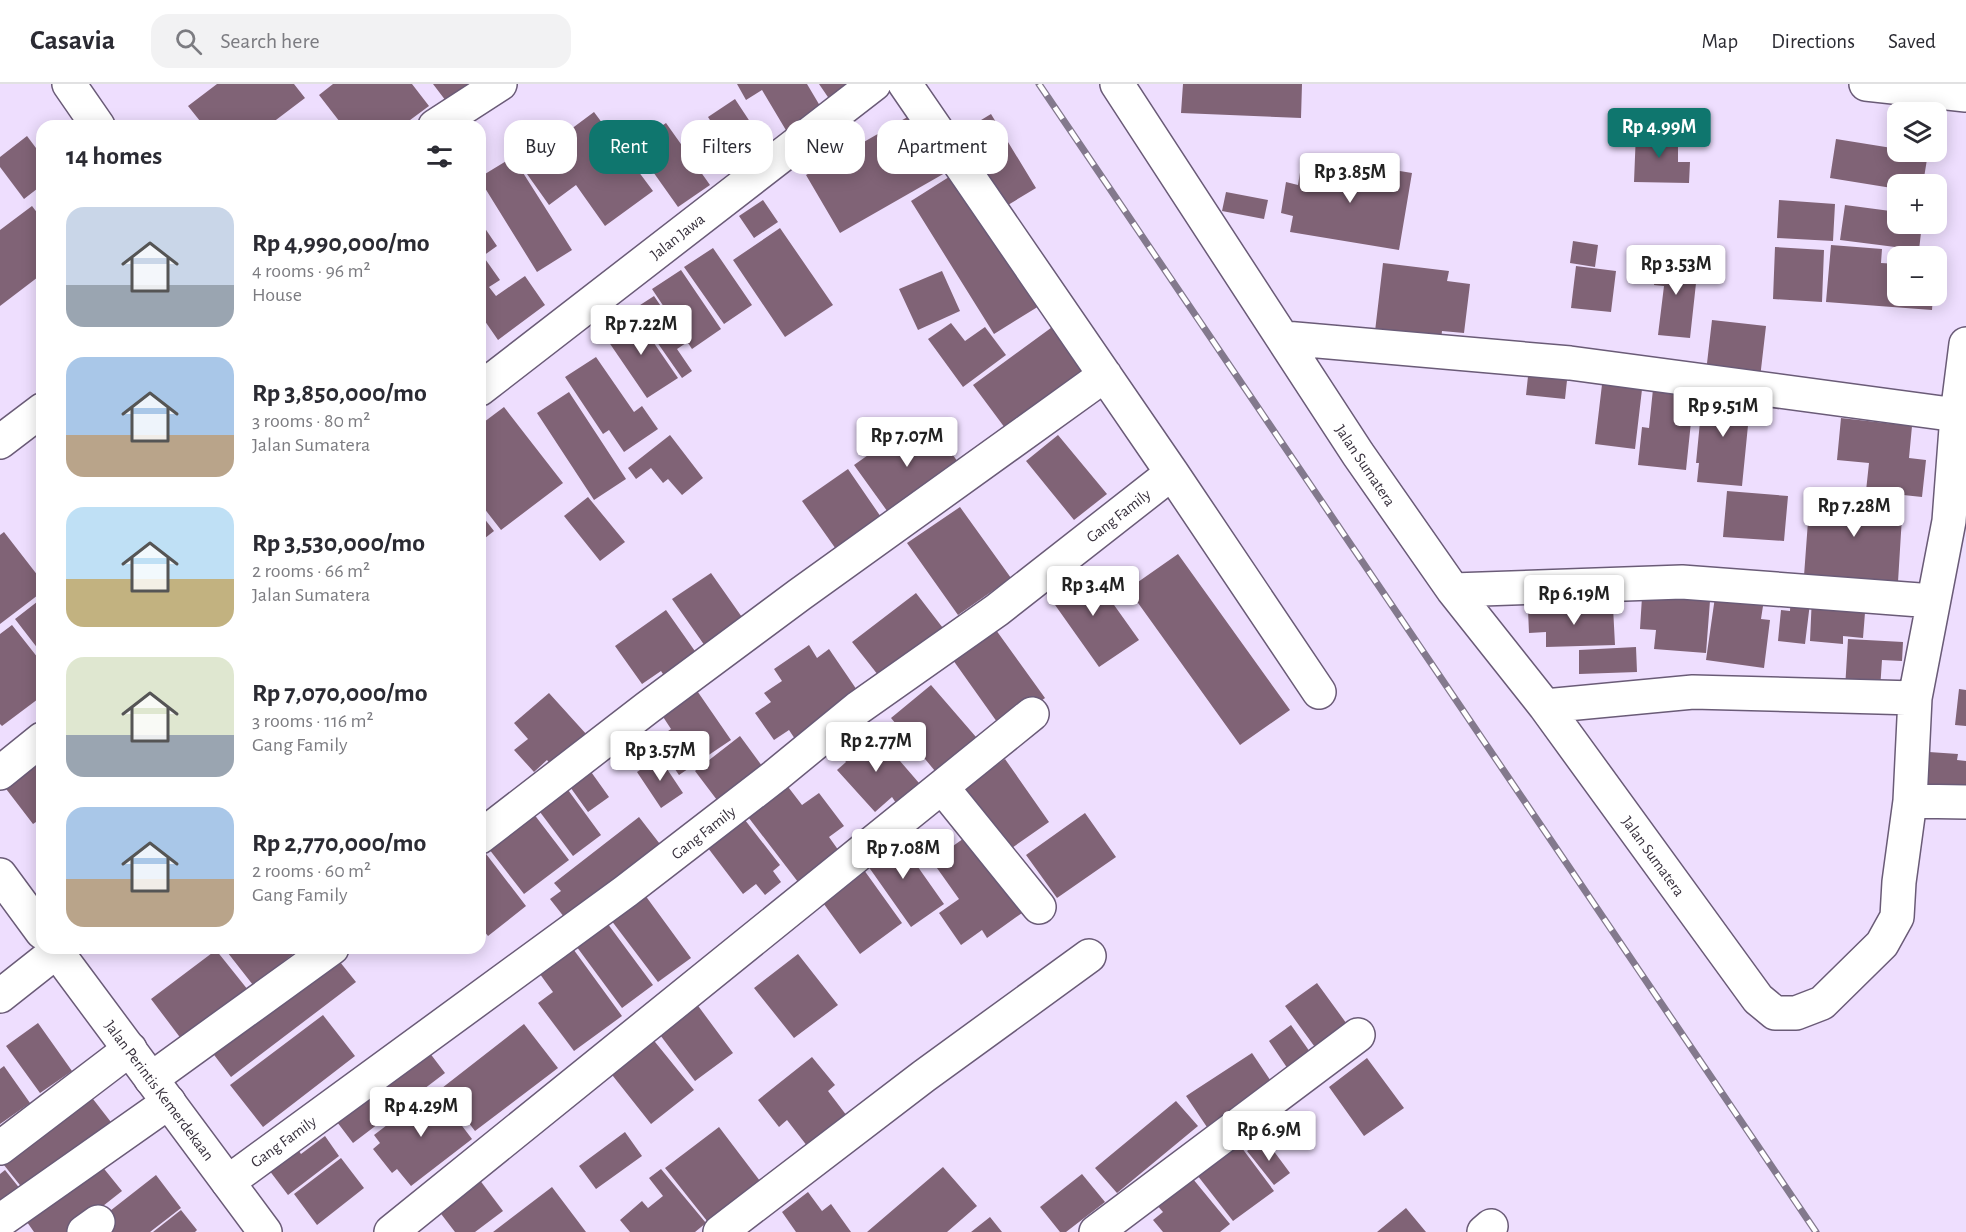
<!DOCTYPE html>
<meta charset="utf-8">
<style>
:root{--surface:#fff;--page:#f2f2f3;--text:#2b2b33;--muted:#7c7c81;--line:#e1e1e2;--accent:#0f766e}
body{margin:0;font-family:"Alegreya Sans",sans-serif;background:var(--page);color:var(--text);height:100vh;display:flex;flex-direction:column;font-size:22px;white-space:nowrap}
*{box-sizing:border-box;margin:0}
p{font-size:20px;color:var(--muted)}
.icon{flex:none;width:33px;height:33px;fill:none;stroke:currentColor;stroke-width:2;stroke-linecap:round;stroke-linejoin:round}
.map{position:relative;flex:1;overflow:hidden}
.sheet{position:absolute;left:36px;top:36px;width:450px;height:834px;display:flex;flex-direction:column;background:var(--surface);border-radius:18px;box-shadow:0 3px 15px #0003}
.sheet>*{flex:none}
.banner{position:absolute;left:504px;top:36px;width:570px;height:54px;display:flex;gap:12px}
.controls{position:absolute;left:1887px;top:18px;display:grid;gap:12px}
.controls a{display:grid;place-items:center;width:60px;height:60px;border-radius:12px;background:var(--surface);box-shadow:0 3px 15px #0003;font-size:30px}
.price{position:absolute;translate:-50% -51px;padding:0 14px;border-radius:6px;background:#fff;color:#222;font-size:20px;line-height:39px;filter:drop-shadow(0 2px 3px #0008)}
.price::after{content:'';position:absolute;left:50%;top:36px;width:18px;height:14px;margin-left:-9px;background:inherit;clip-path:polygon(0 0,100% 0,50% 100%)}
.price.active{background:var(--accent);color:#fff}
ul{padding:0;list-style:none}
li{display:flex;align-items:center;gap:18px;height:150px;padding:0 30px}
li span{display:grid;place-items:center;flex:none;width:168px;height:120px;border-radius:18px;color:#555}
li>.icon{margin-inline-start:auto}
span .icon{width:72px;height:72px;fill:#fffc;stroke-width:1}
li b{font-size:26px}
h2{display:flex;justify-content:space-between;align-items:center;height:72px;padding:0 30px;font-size:26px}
.chip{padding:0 21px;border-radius:18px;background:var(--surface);box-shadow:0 3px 15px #0003;font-size:21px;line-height:54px}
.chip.active{background:var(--accent);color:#fff}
header{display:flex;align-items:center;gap:36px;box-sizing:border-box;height:84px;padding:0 30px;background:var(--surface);border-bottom:2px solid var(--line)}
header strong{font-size:28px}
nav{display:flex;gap:33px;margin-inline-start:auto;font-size:21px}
.search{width:420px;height:54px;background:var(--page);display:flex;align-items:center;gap:15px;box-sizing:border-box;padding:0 21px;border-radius:18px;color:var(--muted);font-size:22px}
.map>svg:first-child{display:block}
</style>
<header>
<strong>Casavia</strong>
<div class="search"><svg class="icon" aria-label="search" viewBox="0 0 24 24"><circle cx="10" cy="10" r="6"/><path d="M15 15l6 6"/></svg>Search here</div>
<nav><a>Map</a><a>Directions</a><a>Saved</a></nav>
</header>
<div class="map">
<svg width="1966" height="1148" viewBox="0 0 1966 1148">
<rect width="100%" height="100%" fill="#eedefe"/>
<path fill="#806376" d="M217 0H294L305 14 268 42H204L188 22Z
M333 0H412L429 22 402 42H343L319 11Z
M433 0H477L449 21Z
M737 0H807L826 32 790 53 762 6 746 16Z
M819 0H860L832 19Z
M1183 0H1302L1301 34 1181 29Z
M735 15 762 56 734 74 708 33Z
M918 27 952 85 840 149 806 91Z
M594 28 653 107 605 142 576 101 549 121 527 90 553 71 547 63Z
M991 30 1036 104 998 127 953 53Z
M666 39 710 101 678 123 634 61Z
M1636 48 1678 49V78H1690L1689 99 1634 98Z
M27 52 42 72V101L24 115 0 83V73Z
M1836 55 1898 65V68L1928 69 1923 100H1898V105L1830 94Z
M513 73 572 166 537 188 480 96V93Z
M1327 75 1412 89 1399 166 1290 148 1293 132 1281 129 1286 98 1298 101 1301 82 1326 87Z
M960 86 1044 219 994 250 911 117Z
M1226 108 1268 116 1264 135 1222 127Z
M763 116 778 138 754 154 739 132Z
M1779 116 1835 120 1833 157 1777 154Z
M1845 121 1898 128V140H1922L1919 166 1840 156Z
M32 122 42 135V190L0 222V146Z
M480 137 497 162 483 172 500 196 489 203 496 212 525 192 545 221 498 256 480 230Z
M780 144 833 221 785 253 733 176Z
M1573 157 1598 161 1595 183 1570 179Z
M1831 161 1882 165 1881 179 1898 180V212H1933L1932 226 1826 218Z
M1775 163 1824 166 1822 218 1773 215Z
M713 164 752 221 724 240 684 183Z
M1658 172 1680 175 1679 179 1698 181 1690 254 1658 251 1664 202 1654 201Z
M1383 179 1449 187 1447 197 1470 200 1464 249 1442 247 1440 263 1374 256Z
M1576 182 1616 187 1611 228 1571 224Z
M681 186 721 245 692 265 652 205Z
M942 187 960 227 918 246 899 205Z
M654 212 686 259 677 265 692 287 682 294 634 225Z
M634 230 678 294 647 314 604 251Z
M1712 236 1766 242 1760 294 1706 288Z
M951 239 965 257 985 243 1006 271 963 303 928 255Z
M1055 241 1092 291 1005 344 973 301Z
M596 273 634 328 642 322 658 345 624 368 609 346 603 350 565 293Z
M1529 283 1568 287 1565 315 1526 311Z
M1603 292 1643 297 1635 365 1595 360Z
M1653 305 1694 309 1686 386 1638 381 1642 343 1649 344Z
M1703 307 1751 311 1742 402 1697 398 1699 379H1696Z
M569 308 626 395 594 416 537 329Z
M504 323 563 399 501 446 480 419V341Z
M1841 334 1912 342 1909 374 1926 376 1922 413 1866 407 1869 379 1837 376Z
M931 340 960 381 890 431 854 381 888 357 894 365Z
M670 351 703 394 682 411 668 395 663 399 651 384 636 395 628 384Z
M1058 351 1107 410 1074 436 1026 377Z
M848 385 883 436 838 468 802 417Z
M1727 407 1788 412 1784 457 1723 453Z
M1810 410 1903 416 1898 498 1804 492Z
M588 413 625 458 600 477 564 432Z
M960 423 1011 494 958 531 907 459Z
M480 429 494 447 480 458Z
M4 448 42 497V508L0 540V451Z
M1178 470 1290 626 1240 661 1128 505Z
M1087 483 1139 556 1099 583 1048 511Z
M711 489 744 536 705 562 672 515Z
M916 509 946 548 882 596 852 558Z
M1765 509 1761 535 1770 536 1764 584 1706 576 1715 513Z
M1791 509 1811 511 1805 560 1778 557 1781 526 1790 527Z
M1812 512 1866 516 1863 554 1843 552V560L1810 557Z
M1642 513 1710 517 1706 569 1654 565 1656 546 1640 545Z
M42 514V570L15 535Z
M1613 523 1615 561 1546 563V548L1529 549 1528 526Z
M666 526 697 570 665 593 661 587 642 600 615 562Z
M12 541 42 579V612L2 642 0 640V550Z
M996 546 1045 614 1002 645 953 576Z
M1848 555 1903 558 1902 577 1882 576 1880 606 1845 605Z
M809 561 817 574 829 565 861 612 795 655 789 646 774 656 755 629 771 618 764 609 782 597 774 585Z
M1636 563 1637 588 1579 590V566Z
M691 598 731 656 679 691 655 656 671 645 656 622Z
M931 601 976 653 935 687 891 634Z
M1959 605 1966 606V642L1955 641Z
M549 609 587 651 551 681 547 676 534 688 514 666 528 655 514 639Z
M740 652 765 686 720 720 695 687Z
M859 653 869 665 881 655 919 699 896 719 892 713 875 728 837 686 846 678 840 670Z
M42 664V734L33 740 0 697Z
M1929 668 1958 670 1957 676 1966 677V709L1926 705Z
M659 673 683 709 661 724 637 688Z
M1005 675 1049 738 1006 768 961 706Z
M584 678 609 713 588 728 563 693Z
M560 695 601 751 573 772 531 716Z
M782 695 802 721 819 709 844 742 829 753 839 767 798 798 742 725Z
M527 721 569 776 524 810 482 756Z
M1085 729 1116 773 1057 814 1026 771Z
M639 733 663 764 568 838 550 815 561 807 554 799Z
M745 736 780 781 773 787 781 798 765 811 756 800 743 810 708 764Z
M894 749 944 820 911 843 861 772Z
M967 752 1022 829 987 854 982 846 961 861 939 829 959 815 932 777Z
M480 762 526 822 488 852 480 842Z
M864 786 902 839 860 870 821 816Z
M642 807 691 874 658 898 608 832Z
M599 828 653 901 622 924 568 851Z
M571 862 622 932 574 967 538 919 553 908 537 886Z
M224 864H301L253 901Z
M216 866 248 906 182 956 151 915Z
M332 868 356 898 231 993 208 963Z
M798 870 838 921 794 954 754 904Z
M1317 899 1352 947 1320 970 1285 922Z
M693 915 733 969 695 997 654 943Z
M323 931 355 972 263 1043 230 1001Z
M38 939 72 987 40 1009 6 962Z
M524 940 558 984 475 1047 442 1004Z
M1291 941 1317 978 1294 994 1269 957Z
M651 953 694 1006 651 1040 609 987Z
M426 964 445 989 353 1059 334 1034Z
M1252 969 1279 1009 1213 1052 1186 1012Z
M812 973 835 1001 828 1007 850 1036 811 1067 787 1036 779 1043 758 1016Z
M1367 974 1404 1024 1364 1052 1329 1003Z
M4 982 30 1019 0 1040V985Z
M434 1005 472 1055 411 1102 397 1085 392 1089 373 1065 380 1059 374 1051Z
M86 1006 114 1042 27 1110 0 1076Z
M1176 1017 1198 1042 1117 1109 1095 1084Z
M719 1043 763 1101 711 1142 665 1084Z
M625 1048 642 1072 596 1105 579 1082Z
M325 1052 339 1072 288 1111 266 1082 294 1060 301 1070Z
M1233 1052 1274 1107 1233 1137 1194 1087Z
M1264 1054 1290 1089 1274 1101 1247 1067Z
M341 1074 364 1104 317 1141 294 1110Z
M101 1081 122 1107 70 1148H34L27 1138Z
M943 1083 977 1122 947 1148H867Z
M1184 1084 1230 1140 1220 1148H1163L1153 1136 1163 1128 1149 1112Z
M661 1085 706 1139 695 1148H630L620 1136 642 1117 648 1124 663 1112 649 1094Z
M5 1086 25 1111 0 1127V1090Z
M1082 1090 1105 1118 1066 1148H1060L1040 1123Z
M156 1091 181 1124 150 1148H112L101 1134Z
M476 1091 503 1127 475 1148H455L435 1122Z
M552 1103 586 1148H493Z
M808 1108 822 1127 831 1120 851 1148H796L782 1128Z
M1406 1124 1426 1148H1377Z
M181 1126 197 1146 195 1148H153Z
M990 1133 1002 1148H971Z"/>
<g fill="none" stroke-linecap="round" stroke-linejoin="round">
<defs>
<path id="minor" d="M69 0 98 42
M905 0 1172 389 1319 608
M1117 0 1358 370 1453 506 1545 622 1758 915 1775 929H1796L1822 919 1882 860 1897 833 1899 798 1910 717 1915 614 1949 437 1957 331 1966 260
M1866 0 1966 11
M435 42 500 0
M1284 254 1570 279 1957 331
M480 305 874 0
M0 358 42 326
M1453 506 1682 498 1933 517
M1545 622 1693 608 1915 614
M0 689 42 655
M942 703 1039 823
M1910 717 1966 718
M480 753 647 624 799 511 1105 291
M0 912 57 867
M151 995 332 864
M0 1064 130 965
M228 1098 626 807 775 692 858 624 997 526 1172 389
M0 1137 169 1018
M84 1148 98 1138
M391 1148 1032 630
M720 1148 924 992 1089 872
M1096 1148 1358 951
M1484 1148 1491 1142"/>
<path id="tertiary" d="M0 791 42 848
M54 864 265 1148"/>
</defs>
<use href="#minor" stroke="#6a5b77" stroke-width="36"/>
<use href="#tertiary" stroke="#6a5b77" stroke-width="36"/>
<use href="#minor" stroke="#fff" stroke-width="33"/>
<use href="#tertiary" stroke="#fff" stroke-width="33"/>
<defs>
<path id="rail" d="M1039 0 1816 1148"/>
</defs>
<use href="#rail" stroke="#83798d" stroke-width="7"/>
<use href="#rail" stroke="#fff" stroke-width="4.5" stroke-dasharray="14" stroke-linecap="butt"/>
</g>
<g text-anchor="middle" stroke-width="6" stroke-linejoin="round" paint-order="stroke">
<g font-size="16" fill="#38313d" stroke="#fff">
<text transform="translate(677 152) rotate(-38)" y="6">Jalan Jawa</text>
<text transform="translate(1366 381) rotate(56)" y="6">Jalan Sumatera</text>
<text transform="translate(1118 431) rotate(-38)" y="6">Gang Family</text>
<text transform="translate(703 748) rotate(-38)" y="6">Gang Family</text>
<text transform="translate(1654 772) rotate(54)" y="6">Jalan Sumatera</text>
<text transform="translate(160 1006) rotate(53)" y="6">Jalan Perintis Kemerdekaan</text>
<text transform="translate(283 1057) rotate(-36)" y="6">Gang Family</text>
</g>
</g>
</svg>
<div class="controls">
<a><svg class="icon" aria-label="layers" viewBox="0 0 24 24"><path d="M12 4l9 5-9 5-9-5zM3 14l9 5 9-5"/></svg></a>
<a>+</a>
<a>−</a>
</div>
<b class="price active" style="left:1659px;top:75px">Rp 4.99M</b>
<b class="price" style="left:1350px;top:120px">Rp 3.85M</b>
<b class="price" style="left:1676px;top:212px">Rp 3.53M</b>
<b class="price" style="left:641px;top:272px">Rp 7.22M</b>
<b class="price" style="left:1723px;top:354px">Rp 9.51M</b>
<b class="price" style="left:907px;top:384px">Rp 7.07M</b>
<b class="price" style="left:1854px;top:454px">Rp 7.28M</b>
<b class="price" style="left:1093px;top:533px">Rp 3.4M</b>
<b class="price" style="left:1574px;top:542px">Rp 6.19M</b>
<b class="price" style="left:876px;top:689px">Rp 2.77M</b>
<b class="price" style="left:660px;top:698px">Rp 3.57M</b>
<b class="price" style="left:903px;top:796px">Rp 7.08M</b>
<b class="price" style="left:421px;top:1054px">Rp 4.29M</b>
<b class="price" style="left:1269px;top:1078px">Rp 6.9M</b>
<div class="banner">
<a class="chip">Buy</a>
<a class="chip active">Rent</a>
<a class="chip">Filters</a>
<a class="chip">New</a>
<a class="chip">Apartment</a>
</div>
<section class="sheet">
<h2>14 homes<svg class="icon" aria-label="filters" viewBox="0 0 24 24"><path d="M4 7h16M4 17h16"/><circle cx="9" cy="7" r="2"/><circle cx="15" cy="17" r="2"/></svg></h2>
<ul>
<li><span style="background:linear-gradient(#c9d6e8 65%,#9aa5b1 0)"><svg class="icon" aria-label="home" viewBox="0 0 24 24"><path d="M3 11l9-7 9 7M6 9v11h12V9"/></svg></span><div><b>Rp 4,990,000/mo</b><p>4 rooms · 96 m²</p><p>House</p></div></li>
<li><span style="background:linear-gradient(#a9c7e8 65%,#b9a48a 0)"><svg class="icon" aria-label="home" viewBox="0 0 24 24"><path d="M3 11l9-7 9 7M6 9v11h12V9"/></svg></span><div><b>Rp 3,850,000/mo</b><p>3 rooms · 80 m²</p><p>Jalan Sumatera</p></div></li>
<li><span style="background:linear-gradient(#bfe0f5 60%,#c2b280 0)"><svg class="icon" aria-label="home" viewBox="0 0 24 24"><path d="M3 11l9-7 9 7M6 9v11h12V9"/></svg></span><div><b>Rp 3,530,000/mo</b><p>2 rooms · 66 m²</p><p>Jalan Sumatera</p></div></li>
<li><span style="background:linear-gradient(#dfe7d0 65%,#9aa5b1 0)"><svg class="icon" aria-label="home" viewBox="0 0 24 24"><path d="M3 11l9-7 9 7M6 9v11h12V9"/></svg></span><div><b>Rp 7,070,000/mo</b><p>3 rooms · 116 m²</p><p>Gang Family</p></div></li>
<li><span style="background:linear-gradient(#a9c7e8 60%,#b9a48a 0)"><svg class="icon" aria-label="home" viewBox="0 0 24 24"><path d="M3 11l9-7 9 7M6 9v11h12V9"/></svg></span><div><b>Rp 2,770,000/mo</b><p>2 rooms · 60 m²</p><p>Gang Family</p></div></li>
</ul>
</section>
</div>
